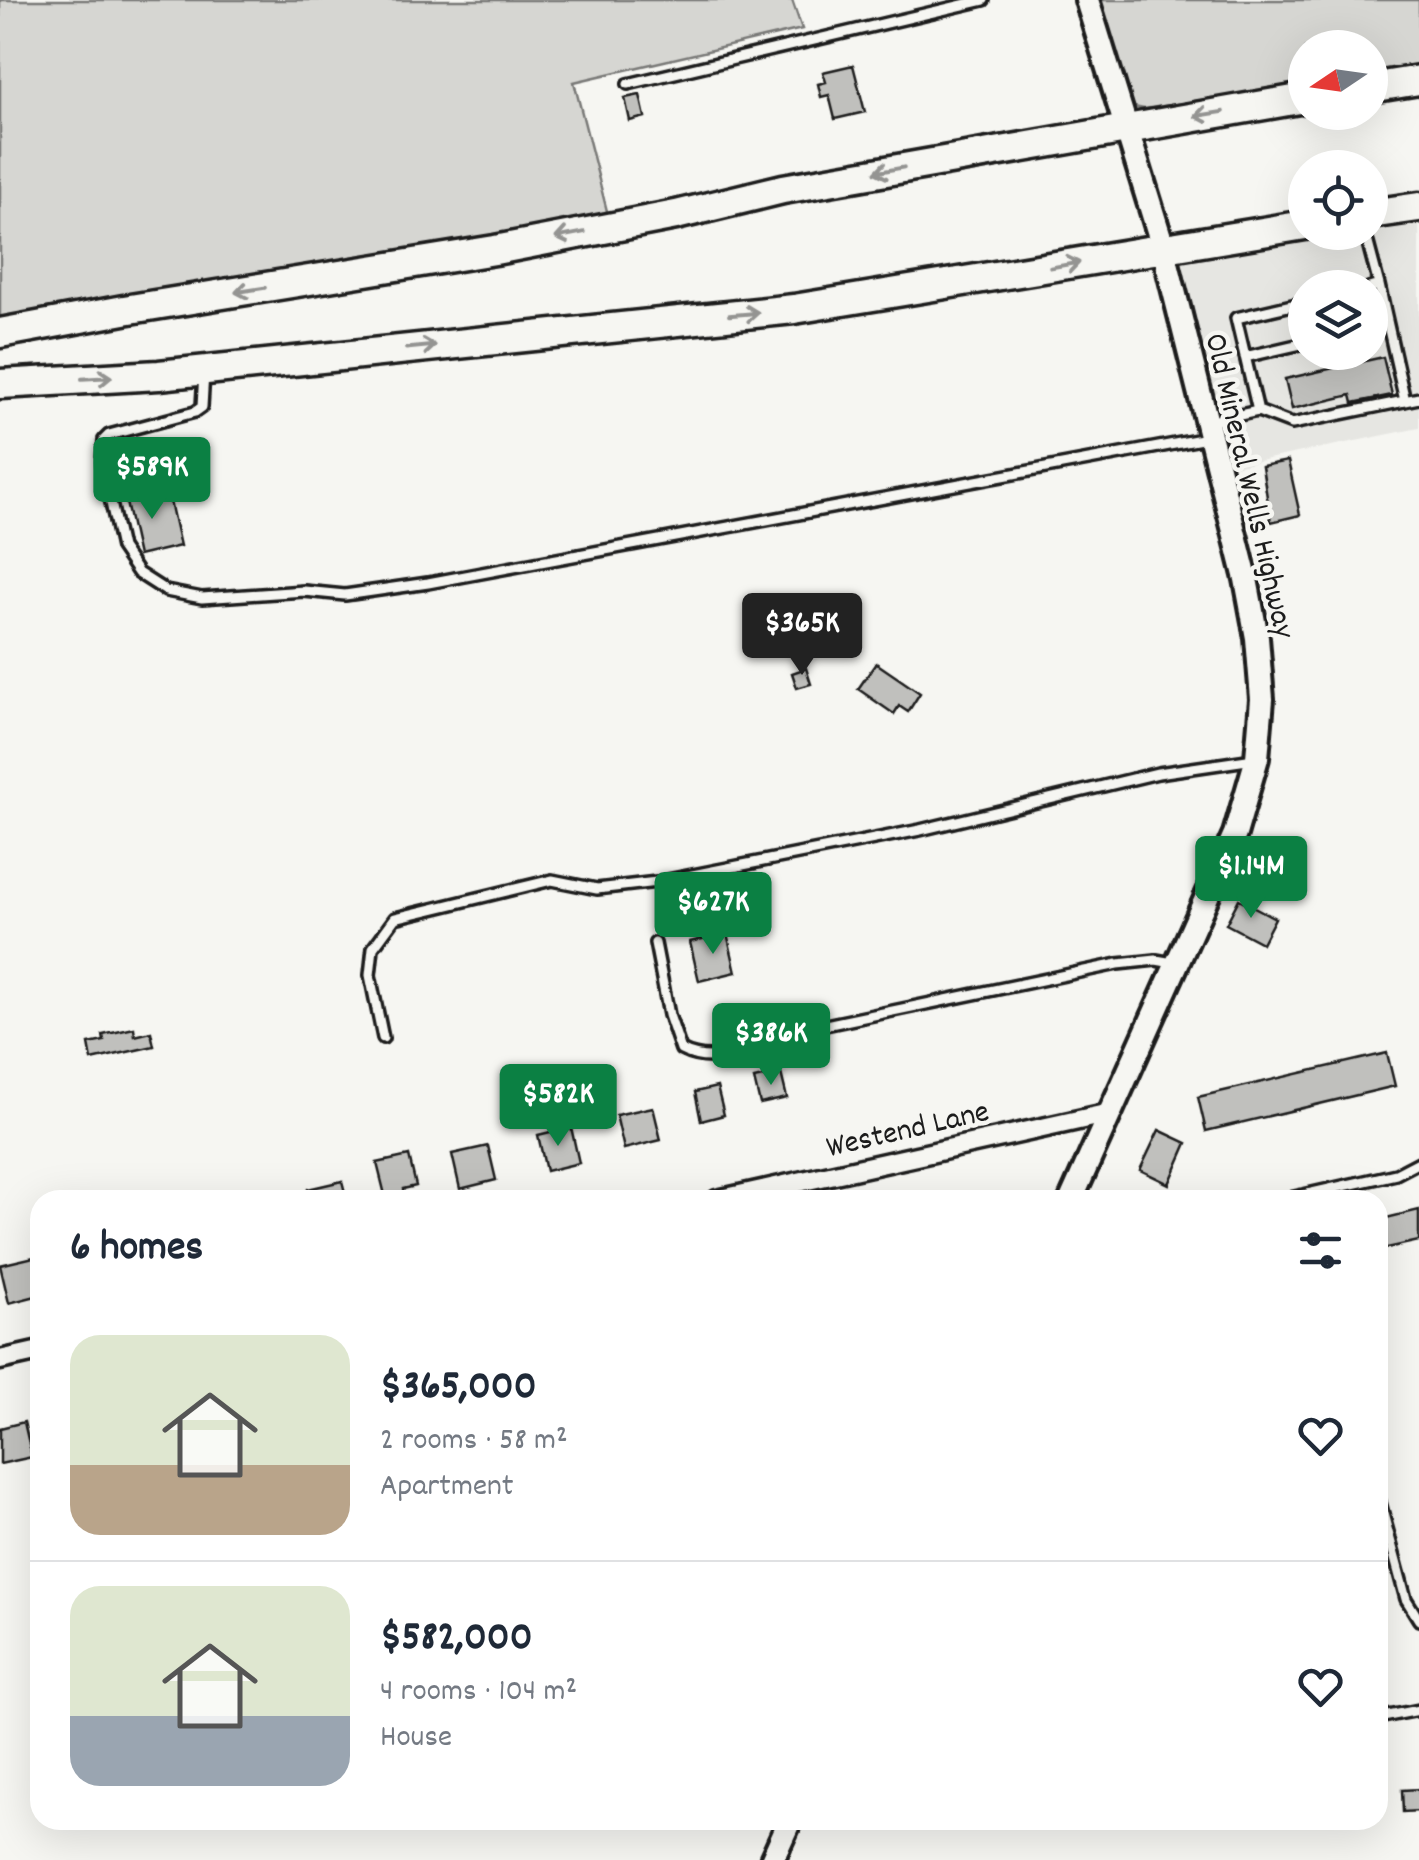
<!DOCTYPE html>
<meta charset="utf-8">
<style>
:root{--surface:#fff;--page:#f2f2f3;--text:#1f2937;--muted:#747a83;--line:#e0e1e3;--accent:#0b8043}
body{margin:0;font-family:Dekko,sans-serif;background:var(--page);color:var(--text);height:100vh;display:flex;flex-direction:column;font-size:38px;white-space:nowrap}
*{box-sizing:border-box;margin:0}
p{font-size:32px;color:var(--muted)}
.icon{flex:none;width:55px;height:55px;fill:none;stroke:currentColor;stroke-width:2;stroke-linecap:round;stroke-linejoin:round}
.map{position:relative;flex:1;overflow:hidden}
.drawer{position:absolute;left:30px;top:1190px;width:1358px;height:640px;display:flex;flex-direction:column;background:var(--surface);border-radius:30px;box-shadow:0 10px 40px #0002}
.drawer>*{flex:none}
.needle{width:65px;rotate:257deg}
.controls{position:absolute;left:1288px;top:30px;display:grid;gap:20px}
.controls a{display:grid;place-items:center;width:100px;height:100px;border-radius:50%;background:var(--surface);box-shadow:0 10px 40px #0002;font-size:50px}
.price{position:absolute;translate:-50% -85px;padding:0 22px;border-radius:10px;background:var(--accent);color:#fff;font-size:32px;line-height:65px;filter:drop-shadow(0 2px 5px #0008)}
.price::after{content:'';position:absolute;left:50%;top:60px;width:30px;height:22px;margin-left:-15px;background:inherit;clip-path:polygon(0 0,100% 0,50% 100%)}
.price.current{background:#222;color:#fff}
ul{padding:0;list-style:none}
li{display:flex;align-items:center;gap:30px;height:250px;padding:0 40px}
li+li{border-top:2px solid var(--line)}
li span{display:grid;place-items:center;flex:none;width:280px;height:200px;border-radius:30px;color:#555}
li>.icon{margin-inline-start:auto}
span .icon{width:120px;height:120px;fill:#fffc;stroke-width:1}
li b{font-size:42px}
h2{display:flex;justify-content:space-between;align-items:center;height:120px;padding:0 40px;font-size:42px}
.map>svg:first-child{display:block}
</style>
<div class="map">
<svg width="1419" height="1860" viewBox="0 0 1419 1860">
<rect width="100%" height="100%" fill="#f6f6f2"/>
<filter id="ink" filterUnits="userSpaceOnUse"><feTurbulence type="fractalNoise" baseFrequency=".01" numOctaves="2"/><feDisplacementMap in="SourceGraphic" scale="20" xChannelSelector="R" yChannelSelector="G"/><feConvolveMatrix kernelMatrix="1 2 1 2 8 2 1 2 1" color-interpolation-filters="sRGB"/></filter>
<g filter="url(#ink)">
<path fill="#e6e6e2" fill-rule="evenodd" d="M1419 219V428L1229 467 1178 265 1198 249 1314 233 1370 232V224ZM1305 288H1370V352H1305Z"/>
<path fill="#d6d6d2" stroke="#797977" stroke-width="2.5" d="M0 0H792L802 29 574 82 608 215 0 318Z
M1096 0H1419V66L1370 74V48H1305V84L1144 109 1134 107 1126 99Z"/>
<path fill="#c0c0bd" stroke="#1c1c1c" stroke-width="2.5" d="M853 65 865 112 835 119 829 95 821 97 818 84 826 82 823 72Z
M640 95 645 117 630 121 625 98Z
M1383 357 1392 395 1353 403 1351 395 1292 409 1285 379Z
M1288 461 1300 515 1271 522 1262 466Z
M167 488 180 546 138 556 125 498Z
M876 663 920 693 908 712 899 706 894 714 858 689Z
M806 668 811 684 797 688 792 673Z
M1239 899 1275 918 1262 943 1226 924Z
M727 933 736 972 699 981 690 942Z
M134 1028 135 1036 151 1032 154 1046 92 1060 89 1044 104 1041 103 1035Z
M1387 1053 1395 1086 1206 1131 1198 1097Z
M781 1073 787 1098 760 1104 754 1079Z
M717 1087 724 1115 701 1121 695 1092Z
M653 1107 661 1140 624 1149 616 1115Z
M571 1127 579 1163 546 1171 538 1135Z
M1159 1130 1187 1143 1169 1184 1140 1170Z
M488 1146 496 1180 460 1189 452 1154Z
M409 1156 416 1186 403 1189 404 1195 386 1199 377 1163Z
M342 1181 347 1200H310L308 1189Z
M1419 1210V1241L1378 1250V1220Z
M38 1256 40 1295 9 1303 0 1265Z
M24 1422 32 1457 0 1464V1428Z
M1419 1789V1811L1403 1812 1402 1790Z"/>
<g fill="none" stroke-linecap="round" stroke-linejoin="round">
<defs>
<path id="service" d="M628 84 984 0
M1365 232 1379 285
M1369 288 1379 285 1405 401
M1370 326 1387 322
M1245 357 1305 343
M204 372 202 407 195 412 109 435 104 440 102 462 121 548 138 573 166 591 202 598 304 591 345 595 428 583 1207 438
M1258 411 1236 318 1305 302
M1208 422 1258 411 1292 424 1419 398
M655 943 669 1015 681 1050C715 1068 755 1048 787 1033L1118 964 1156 960 1173 963
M383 1038 370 975 373 948 395 918 552 880 597 889 657 882 920 830 1158 773 1254 759
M1281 1200 1396 1174 1419 1162
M1378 1495 1406 1599 1419 1620
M1378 1718 1419 1710"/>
<path id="minor" d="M717 1200 1110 1113
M0 1360 40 1351"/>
<path id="tertiary" d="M1071 1200 1235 834 1257 758 1262 699 1257 638 1246 579 1163 247 1087 0
M772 1860 790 1820"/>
<path id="primary" d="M1370 88 1419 80
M1370 214 1419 207
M0 333 124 310 495 250 676 215 783 189 1305 98
M0 384 159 375 794 309 1305 225"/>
</defs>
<use href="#service" stroke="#1c1c1c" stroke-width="16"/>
<use href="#minor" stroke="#1c1c1c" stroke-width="25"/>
<use href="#tertiary" stroke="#1c1c1c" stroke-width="30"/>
<use href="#primary" stroke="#1c1c1c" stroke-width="35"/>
<use href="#service" stroke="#f6f6f2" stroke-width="9"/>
<use href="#minor" stroke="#f6f6f2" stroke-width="18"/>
<use href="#tertiary" stroke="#f6f6f2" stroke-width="22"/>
<use href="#primary" stroke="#f6f6f2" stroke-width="28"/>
</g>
<defs><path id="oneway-shaft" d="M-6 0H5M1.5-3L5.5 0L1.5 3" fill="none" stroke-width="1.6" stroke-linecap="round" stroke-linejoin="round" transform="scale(2.5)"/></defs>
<g stroke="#949492">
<use href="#oneway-shaft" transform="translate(1209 114) rotate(171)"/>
<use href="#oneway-shaft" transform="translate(889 170) rotate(170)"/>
<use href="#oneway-shaft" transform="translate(570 235) rotate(169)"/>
<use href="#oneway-shaft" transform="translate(1065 265) rotate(-10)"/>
<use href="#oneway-shaft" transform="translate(250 290) rotate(171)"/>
<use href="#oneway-shaft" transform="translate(744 314) rotate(-5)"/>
<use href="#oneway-shaft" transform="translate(421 347) rotate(-6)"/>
<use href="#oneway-shaft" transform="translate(97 378) rotate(-3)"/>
</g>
</g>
<g text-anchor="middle" stroke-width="9" stroke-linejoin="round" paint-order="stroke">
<g font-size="32" fill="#1c1c1c" stroke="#f6f6f2">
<text transform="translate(1252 485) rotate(77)" y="11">Old Mineral Wells Highway</text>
<text transform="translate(907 1127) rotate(-13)" y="11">Westend Lane</text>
</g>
</g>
</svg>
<div class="controls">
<a><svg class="needle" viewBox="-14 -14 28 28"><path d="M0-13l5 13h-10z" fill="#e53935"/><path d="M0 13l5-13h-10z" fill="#747a83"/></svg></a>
<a><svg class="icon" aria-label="locate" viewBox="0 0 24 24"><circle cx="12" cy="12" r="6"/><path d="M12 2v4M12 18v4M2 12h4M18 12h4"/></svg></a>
<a><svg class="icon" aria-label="layers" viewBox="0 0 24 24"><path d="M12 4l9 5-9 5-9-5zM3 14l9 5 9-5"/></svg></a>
</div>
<b class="price" style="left:152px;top:522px">$589K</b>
<b class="price current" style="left:802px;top:678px">$365K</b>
<b class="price" style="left:1251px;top:921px">$1.14M</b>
<b class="price" style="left:713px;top:957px">$627K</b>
<b class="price" style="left:771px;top:1088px">$386K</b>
<b class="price" style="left:558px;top:1149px">$582K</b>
<section class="drawer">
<h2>6 homes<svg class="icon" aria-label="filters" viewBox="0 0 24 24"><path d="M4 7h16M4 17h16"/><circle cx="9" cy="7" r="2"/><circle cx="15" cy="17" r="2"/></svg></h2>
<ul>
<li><span style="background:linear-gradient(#dfe7d0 65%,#b9a48a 0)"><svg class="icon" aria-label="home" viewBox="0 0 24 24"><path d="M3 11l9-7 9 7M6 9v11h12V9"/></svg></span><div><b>$365,000</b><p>2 rooms · 58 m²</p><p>Apartment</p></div><svg class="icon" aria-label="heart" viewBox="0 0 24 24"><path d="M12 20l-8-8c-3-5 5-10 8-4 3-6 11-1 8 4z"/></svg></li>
<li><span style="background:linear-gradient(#dfe7d0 65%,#9aa5b1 0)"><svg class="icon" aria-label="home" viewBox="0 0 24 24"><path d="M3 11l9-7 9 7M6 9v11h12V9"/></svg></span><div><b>$582,000</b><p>4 rooms · 104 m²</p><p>House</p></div><svg class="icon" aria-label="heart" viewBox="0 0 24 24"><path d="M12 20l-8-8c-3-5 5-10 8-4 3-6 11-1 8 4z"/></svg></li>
</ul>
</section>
</div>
